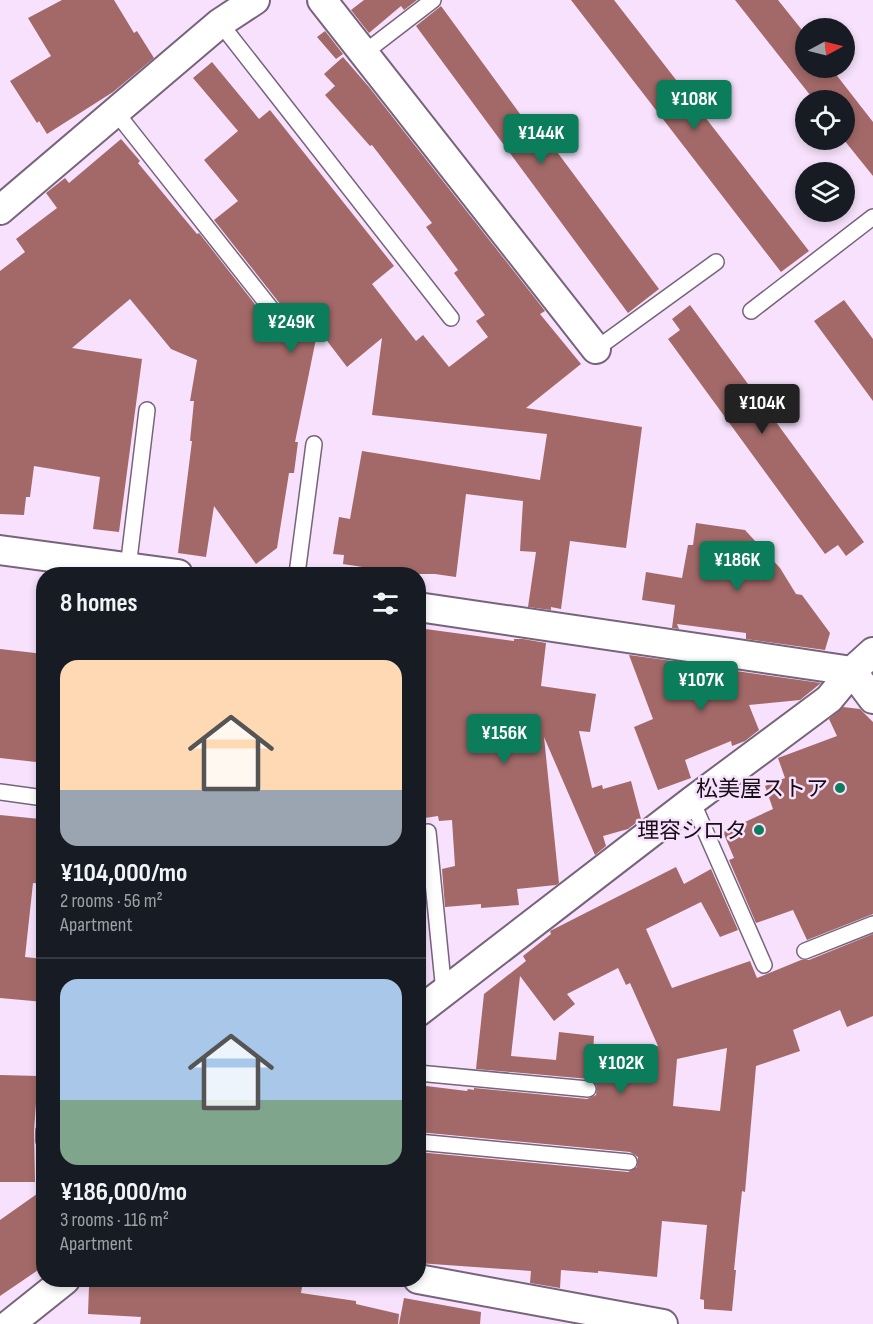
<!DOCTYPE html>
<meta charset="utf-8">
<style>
:root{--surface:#171b24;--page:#242831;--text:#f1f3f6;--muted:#9ea1a6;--line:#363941;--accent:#0b7d5a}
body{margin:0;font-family:"Sofia Sans Condensed","Noto Sans JP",sans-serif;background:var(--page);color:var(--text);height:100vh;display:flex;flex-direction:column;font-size:22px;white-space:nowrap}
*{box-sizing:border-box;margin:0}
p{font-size:20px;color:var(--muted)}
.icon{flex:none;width:33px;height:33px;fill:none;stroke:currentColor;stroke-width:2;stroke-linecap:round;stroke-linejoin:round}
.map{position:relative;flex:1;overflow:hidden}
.details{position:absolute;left:36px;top:567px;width:390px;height:720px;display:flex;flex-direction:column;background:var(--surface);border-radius:24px;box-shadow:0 3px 9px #0003}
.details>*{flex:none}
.needle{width:39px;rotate:83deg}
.buttons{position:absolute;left:795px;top:18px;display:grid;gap:12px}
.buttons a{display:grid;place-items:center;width:60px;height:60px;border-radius:50%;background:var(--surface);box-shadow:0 3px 9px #0003;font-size:30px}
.price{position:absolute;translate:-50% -51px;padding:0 14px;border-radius:6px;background:var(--accent);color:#fff;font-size:20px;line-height:39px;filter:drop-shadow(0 2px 3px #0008)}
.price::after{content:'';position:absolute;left:50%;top:36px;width:18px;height:14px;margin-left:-9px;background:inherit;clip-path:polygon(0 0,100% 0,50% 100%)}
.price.selected{background:#222;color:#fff}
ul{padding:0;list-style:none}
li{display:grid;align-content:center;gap:12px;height:318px;padding:0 24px}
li+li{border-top:2px solid var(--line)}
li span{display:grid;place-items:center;height:186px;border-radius:18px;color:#555}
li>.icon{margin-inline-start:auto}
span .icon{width:108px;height:108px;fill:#fffc;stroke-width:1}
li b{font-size:26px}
h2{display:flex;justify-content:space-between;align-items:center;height:72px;padding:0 24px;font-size:26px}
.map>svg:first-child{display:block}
</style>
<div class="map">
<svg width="873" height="1324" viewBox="0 0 873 1324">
<rect width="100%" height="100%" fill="#f7e1fc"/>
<path fill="#a26968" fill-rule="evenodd" d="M62 0H114L134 33 137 31 154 58 113 92 47 134 39 121 37 123 10 81 51 56 28 18Z
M364 0H417L404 10 401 6 369 33 351 10Z
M571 0H614L809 251 781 272Z
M735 0H778L806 35V68H831L873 122V176L844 140V100H814Z
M441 6 531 129 537 125 659 289 628 313 416 26Z
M325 31 343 54 336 59 317 37Z
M343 57 369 87 531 293 545 311 540 314 581 364 526 408 642 427 626 548 570 541 561 609 551 607V610L528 607 536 552 520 551 523 501 466 494 456 577 435 574H395V572L343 564 344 555 333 554 339 517 350 519 362 451 540 480 547 434 372 415 382 338 347 367 318 329 295 442H298L294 473H289L277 548 256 564 214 506 206 557 178 553 192 441H190L194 401H190L197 360 171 349 130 299 72 348 142 359 119 532 93 529 100 477 34 466 30 497H26L24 515 0 514V271L25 252 16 239 57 208 46 193 65 178 69 183 121 139 140 161 138 163 197 234 199 233 272 326 281 330 289 324 288 314 214 220 238 201 204 160 238 131 193 78 212 62 259 119 270 110 394 266 372 284 416 341 423 335 449 367 488 337 476 321 485 315 454 273 458 270 426 227 432 223 372 145 370 146 325 95 335 86 324 74Z
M844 300 873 339V401L814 321Z
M690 305 864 542 846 556 838 545 825 554 668 339 680 330 672 319Z
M696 523 745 530 780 568 796 594 802 595 830 633 825 650 746 639V633L677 624 679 629 672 628 675 605 642 600 646 572 682 578 688 545H693Z
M418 628 514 641V639H523L546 643 541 686 596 694 590 732 579 731 592 788 602 785 603 789 631 781 641 819 628 829 603 836 606 846 595 855 544 737 559 883 556 885 517 889 519 905 481 908V904L445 907 442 869 455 866 452 820 439 821 438 816 418 819Z
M0 649 44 654V695L36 762 0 758Z
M629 655 694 664 701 683 736 671 821 683 800 700 749 705 759 730 745 741 732 746 731 741 685 760 691 778 658 790 634 727 653 719Z
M843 707 860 709 873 722V914L807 940 793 910 756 923 729 860 734 858 723 832 773 809 765 786 785 778 778 758 837 736 829 719Z
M0 815 40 819 39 826 44 827V884L33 883 25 957 44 959V1002L0 998Z
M676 867 684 884 711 869 738 930 720 937 701 902 646 929 672 988 750 961 757 978 801 960H809L873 934V1016L847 1027 840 1010 793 1030 800 1051 756 1066 745 1192 742 1191 734 1270H736L732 1311 704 1309V1300L700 1299 707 1225 662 1221 657 1277 598 1271V1273L561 1270 560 1288 530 1283 531 1271 418 1263V1152L628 1172 637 1167 638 1157 630 1152 418 1132V1085L467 1091 468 1089 474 1090V1088L587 1099 596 1095 597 1086 589 1079 476 1069 484 994 526 961 523 956 551 934 550 931ZM618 968 626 985 630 983 658 1046 642 1045 641 1061 593 1054 594 1036 559 1032 556 1060 511 1056 520 976 554 1021 575 1004 567 994ZM727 1048 720 1111 673 1106 677 1059Z
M418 871H422L426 909 418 910Z
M0 1075 38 1076 34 1131 35 1182H0Z
M44 1189V1266L0 1296V1220Z
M95 1280H245L302 1287 301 1293 356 1301V1304L399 1314 398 1324H140L141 1317 88 1314 89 1287Z
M404 1298 481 1312 480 1324H399Z"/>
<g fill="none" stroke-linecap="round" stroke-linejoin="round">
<defs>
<path id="lane" d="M220 23 451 318
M364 53 433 0
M115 111 280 320
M751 311 873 217
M596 349 716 262
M128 568 147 410
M297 574 314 444
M0 792 44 798
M692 801 764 965
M428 832 444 992
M805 951 873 924
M418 1073 588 1089
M44 1131V1141
M418 1142 629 1162"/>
<path id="street" d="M322 0 596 349
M0 210 220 23 255 0
M0 550 178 574
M418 607 852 671 873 699
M418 1012 692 801 829 699 852 671 873 652
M418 1279 663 1324
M10 1324 65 1280"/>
</defs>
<use href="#lane" stroke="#77647b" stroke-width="18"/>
<use href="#street" stroke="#77647b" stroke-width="32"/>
<use href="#lane" stroke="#fff" stroke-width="15"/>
<use href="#street" stroke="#fff" stroke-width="28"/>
</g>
<g fill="#0b7d5a" stroke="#f7e1fc" stroke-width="2">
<circle cx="840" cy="788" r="6"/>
<circle cx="759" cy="830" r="6"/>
</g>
<g text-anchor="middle" stroke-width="5" stroke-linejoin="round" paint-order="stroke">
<g font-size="22" fill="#150e17" stroke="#f7e1fc" text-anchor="end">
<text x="828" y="796">松美屋ストア</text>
<text x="747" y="838">理容シロタ</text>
</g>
</g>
</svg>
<div class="buttons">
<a><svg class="needle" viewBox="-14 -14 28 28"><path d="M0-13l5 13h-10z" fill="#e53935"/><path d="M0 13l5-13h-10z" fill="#9ea1a6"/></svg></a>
<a><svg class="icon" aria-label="locate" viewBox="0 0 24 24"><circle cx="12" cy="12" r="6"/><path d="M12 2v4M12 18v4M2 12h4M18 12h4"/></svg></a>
<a><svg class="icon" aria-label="layers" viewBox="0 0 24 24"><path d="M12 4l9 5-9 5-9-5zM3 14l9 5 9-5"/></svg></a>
</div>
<b class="price" style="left:694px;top:131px">¥108K</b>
<b class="price" style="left:541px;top:165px">¥144K</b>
<b class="price" style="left:291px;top:354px">¥249K</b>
<b class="price selected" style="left:762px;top:435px">¥104K</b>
<b class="price" style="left:737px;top:592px">¥186K</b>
<b class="price" style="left:701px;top:712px">¥107K</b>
<b class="price" style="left:504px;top:765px">¥156K</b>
<b class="price" style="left:621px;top:1095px">¥102K</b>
<section class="details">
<h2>8 homes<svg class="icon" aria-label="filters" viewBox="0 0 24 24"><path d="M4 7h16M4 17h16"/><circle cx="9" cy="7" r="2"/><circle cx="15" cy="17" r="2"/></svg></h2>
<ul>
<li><span style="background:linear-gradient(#ffd9b3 70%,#9aa5b1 0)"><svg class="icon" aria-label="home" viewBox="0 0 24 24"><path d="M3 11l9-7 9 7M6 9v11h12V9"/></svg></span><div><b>¥104,000/mo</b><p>2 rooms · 56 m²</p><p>Apartment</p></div></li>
<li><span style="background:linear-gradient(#a9c7e8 65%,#7fa58c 0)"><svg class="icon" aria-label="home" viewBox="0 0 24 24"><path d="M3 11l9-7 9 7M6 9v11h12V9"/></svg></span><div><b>¥186,000/mo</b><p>3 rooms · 116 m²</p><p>Apartment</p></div></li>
</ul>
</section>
</div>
